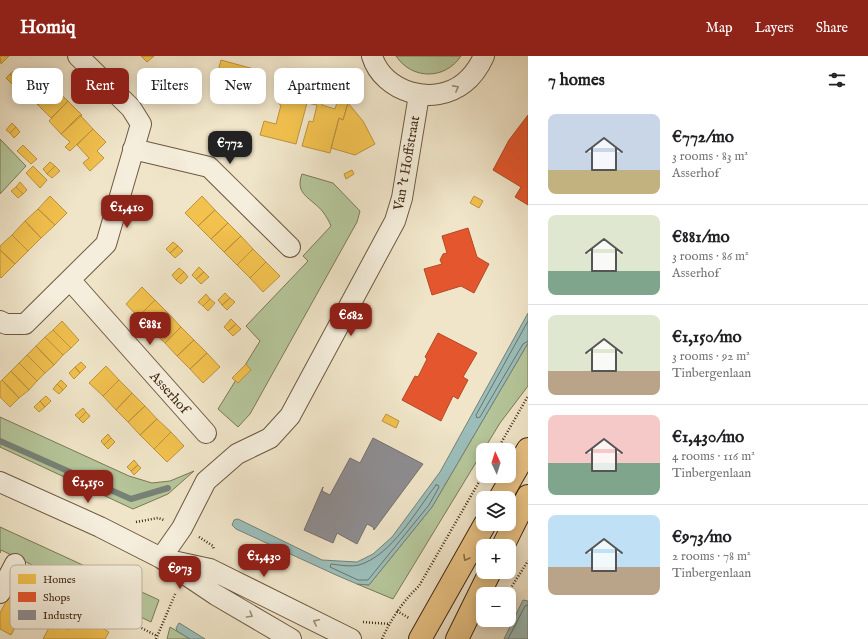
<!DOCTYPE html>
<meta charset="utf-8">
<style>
:root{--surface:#fff;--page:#f2f2f2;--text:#202124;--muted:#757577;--line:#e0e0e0;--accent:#8f2418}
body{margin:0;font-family:"IM FELL English",serif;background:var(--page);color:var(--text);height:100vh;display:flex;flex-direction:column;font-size:15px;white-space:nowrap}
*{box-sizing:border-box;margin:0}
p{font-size:13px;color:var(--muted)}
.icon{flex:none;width:22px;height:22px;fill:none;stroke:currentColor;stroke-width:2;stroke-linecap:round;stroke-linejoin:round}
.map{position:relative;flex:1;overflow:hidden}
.sheet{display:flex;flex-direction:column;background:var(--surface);width:340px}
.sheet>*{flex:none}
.top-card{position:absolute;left:12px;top:12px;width:380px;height:36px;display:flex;gap:8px}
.needle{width:26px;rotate:356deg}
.controls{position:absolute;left:476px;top:387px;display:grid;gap:8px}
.controls a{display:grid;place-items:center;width:40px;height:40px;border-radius:8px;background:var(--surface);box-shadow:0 2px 10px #0003;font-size:20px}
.price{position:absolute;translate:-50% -34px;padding:0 9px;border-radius:8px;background:var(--accent);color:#fff;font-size:13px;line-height:26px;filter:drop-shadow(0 1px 2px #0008)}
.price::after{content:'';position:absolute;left:50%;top:24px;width:12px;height:9px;margin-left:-6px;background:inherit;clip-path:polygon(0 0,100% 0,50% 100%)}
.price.current{background:#222;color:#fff}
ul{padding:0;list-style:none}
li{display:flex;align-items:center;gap:12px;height:100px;padding:0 20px}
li+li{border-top:1px solid var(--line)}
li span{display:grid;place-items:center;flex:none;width:112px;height:80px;border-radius:8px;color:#555}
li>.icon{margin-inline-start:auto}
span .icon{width:48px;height:48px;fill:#fffc;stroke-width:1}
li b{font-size:17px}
h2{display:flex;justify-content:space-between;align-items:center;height:48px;padding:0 20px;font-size:17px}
.pill{padding:0 14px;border-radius:8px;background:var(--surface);box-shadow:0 2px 10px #0003;font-size:14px;line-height:36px}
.pill.current{background:var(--accent);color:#fff}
header{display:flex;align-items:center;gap:24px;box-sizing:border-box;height:56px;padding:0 20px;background:var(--accent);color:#fff}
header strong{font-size:19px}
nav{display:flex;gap:22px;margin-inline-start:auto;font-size:14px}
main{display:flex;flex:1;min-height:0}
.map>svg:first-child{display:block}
</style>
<header>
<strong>Homiq</strong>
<nav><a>Map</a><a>Layers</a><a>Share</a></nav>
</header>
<main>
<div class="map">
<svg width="528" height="583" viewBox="0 0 528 583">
<rect width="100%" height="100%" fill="#f0e5c9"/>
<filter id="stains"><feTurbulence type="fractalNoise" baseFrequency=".005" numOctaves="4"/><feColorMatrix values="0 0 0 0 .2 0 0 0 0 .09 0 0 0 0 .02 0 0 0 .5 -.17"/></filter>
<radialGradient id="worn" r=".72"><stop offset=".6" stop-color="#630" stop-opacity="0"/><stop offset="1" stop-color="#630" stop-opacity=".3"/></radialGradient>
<path fill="#b5c69a" stroke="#7c7856" d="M396 0H461C445 24 412 24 396 0Z
M0 83 26 110 0 138Z
M302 118 333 127 360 155 357 166 250 358 238 371 218 353 260 285 246 270 308 205 303 200 331 170C329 165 326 160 323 156 312 142 294 139 302 118Z
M528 287V330L500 367 393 543 357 528 369 529 432 451Z
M0 361 129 420 152 427 170 425 194 415 168 438 133 453 0 391Z
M0 471 159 544 151 566 1 494 0 497Z
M170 571 190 583H167Z"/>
<path fill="#9bbebb" stroke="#778277" d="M528 257V287L432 451 369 529 357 528 336 519 236 473 232 469 234 464 238 463 322 504 357 506 373 498 392 481 440 416Z
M523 544 528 545V583H504Z
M179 567 181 568 205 583H190L177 575 176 572Z"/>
<path fill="#f2c14e" stroke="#bd933c" d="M0 0H9L1 8Z
M141 0H154L147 6Z
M221 4 261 15 252 45 213 34Z
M34 13 55 33 38 49 25 36 28 32 22 26Z
M15 14 20 20 16 24 10 18Z
M10 18 16 24 12 28 6 22Z
M288 24 316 32 312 48 307 47 296 88 260 79 264 65 276 68 281 49 279 48 278 42 282 38H284Z
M55 33 68 45 51 62 38 49Z
M339 40 348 47 343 64 339 62 330 97 302 90 309 65 313 66 317 49 312 48 313 42 323 44 322 49 335 53Z
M68 45 82 59 61 78 49 65Z
M348 47 363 65 375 88 355 99 331 92 339 62 343 64Z
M80 59 93 73 70 95 65 91 70 86 61 78Z
M12 67 16 71 10 77 6 74Z
M16 71 20 76 14 82 10 77Z
M93 73 106 86 97 95 104 102 90 115 83 107 89 102 77 89Z
M23 89 37 103 31 108 17 95Z
M50 106 55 110 47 118 43 113Z
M33 110 47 124 40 132 26 117Z
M55 110 60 115 52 122 47 118Z
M352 114 354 118 346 123 344 118Z
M20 126 27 134 23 138 16 131Z
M16 131 23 138 18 142 11 135Z
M50 140 67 157 55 169 38 153Z
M202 140 215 154 198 170 185 157Z
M474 140 483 145 479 152 470 147Z
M38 153 55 169 41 182 25 165Z
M215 154 228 167 211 183 198 170Z
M25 165 41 182 28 195 12 179Z
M228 167 241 180 224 196 211 183Z
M12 179 28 195 15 208 0 194V190Z
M241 180 253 193 237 209 224 196Z
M173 186 178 190 170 197 166 193Z
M178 190 183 195 175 202 170 197Z
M253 193 266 206 250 222 237 209Z
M0 194 15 208 1 222 0 221Z
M266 206 280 220 263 236 250 222Z
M199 211 204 216 196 223 192 219Z
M179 212 184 216 176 224 172 219Z
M184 216 188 221 181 228 176 224Z
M204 216 209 221 201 228 196 223Z
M142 231 155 244 138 261 126 248Z
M225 237 230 242 222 249 218 244Z
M206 238 210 243 203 250 198 246Z
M230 242 235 246 227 254 222 249Z
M210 243 215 247 208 255 203 250Z
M155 244 168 257 151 274 138 261Z
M168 257 181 271 165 287 151 274Z
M231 263 236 268 228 275 224 271Z
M62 265 79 284 71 292 53 274Z
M236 268 241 273 233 280 228 275Z
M181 271 194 284 177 300 165 287Z
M53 274 71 292 63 299 45 281Z
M45 281 63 299 54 309 36 290Z
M194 284 207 297 190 313 177 300Z
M36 290 54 309 45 317 27 299Z
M207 297 220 311 203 327 190 313Z
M27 299 45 317 37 325 19 307Z
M81 306 86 311 80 317 75 311Z
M19 307 37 325 29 334 11 315Z
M246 308 251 314 238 327 232 322Z
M106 310 119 324 103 340 89 327Z
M75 311 80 317 74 323 69 317Z
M11 315 29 334 19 342 2 324Z
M2 324 19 342 10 351 0 341V326Z
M61 324 67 330 63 334 57 328Z
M119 324 132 337 116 354 103 340Z
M57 328 63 334 59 338 53 333Z
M132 337 145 350 128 366 116 354Z
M46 340 51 345 45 351 40 345Z
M40 345 45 351 39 356 34 351Z
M145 350 157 363 140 379 128 366Z
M83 352 86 356 79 363 75 359Z
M86 356 90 360 83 367 79 363Z
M386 358 399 365 396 372 382 365Z
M157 363 171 376 154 393 140 379Z
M171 376 184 390 167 406 154 393Z
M108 378 111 382 104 389 101 385Z
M111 382 115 386 108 393 104 389Z
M134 404 138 409 131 415 127 411Z
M138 409 141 412 134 419 131 415Z
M20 519 38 529 11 579 0 573V557Z
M77 558 109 576 105 583H43L52 566 68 574Z"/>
<path fill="#e4572e" stroke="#b34926" d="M528 59V149L515 141 521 131 493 114 509 84Z
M468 172 477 201 489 208 474 237 461 230 432 239 424 213 442 208 440 204 443 198 447 197 442 180Z
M438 277 477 297 463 321 468 324 458 343 453 340 441 365 402 344 415 320 418 321 427 303 425 301Z"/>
<path fill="#8d8d92" stroke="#766f6c" d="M373 382 423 408 374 474 373 471 367 468 357 488 337 477 333 487 304 474 323 431 322 435 330 439 350 402 360 407Z"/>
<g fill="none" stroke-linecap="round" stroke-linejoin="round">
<path stroke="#6e7466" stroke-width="1" d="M528 265 476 359 477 362 480 361 523 288 528 285
M436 429H438L439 431 429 449 368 524H358L330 511 331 508C339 509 351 511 359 509 392 499 416 455 436 429Z
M508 583 525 550 528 549"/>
<path stroke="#778277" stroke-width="6" d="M0 385 131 443 168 432"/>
<defs>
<path id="minor" d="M372 0C383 37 434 51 464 27 473 20 479 11 484 0
M133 93 209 111 290 191
M70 224 206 377
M0 265 6 268H25L106 188 141 68 131 52 78 0
M0 426 100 471 161 502 216 539 291 583
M161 502 182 472 206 425 237 398 270 382 290 360 395 165 402 142 419 39
M173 505 210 513 351 583
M0 537 15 508"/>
<path id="major" d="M500 442 528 393
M503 490 528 440
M420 583 485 468
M457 583 490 516"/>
</defs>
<use href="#minor" stroke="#6e5840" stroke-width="22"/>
<use href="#major" stroke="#422912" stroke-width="24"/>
<path stroke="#422912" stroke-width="2.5" stroke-dasharray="1 2" stroke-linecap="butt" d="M497 394 528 340
M136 466 158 462 164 464
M199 481 213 490 214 494
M32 516 157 580
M507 538 528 505
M397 555 409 562
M363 566 390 568
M156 583 176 536
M382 583C391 563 403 545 419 530L483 419"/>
<use href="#minor" stroke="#f5eedc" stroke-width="20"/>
<use href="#major" stroke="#e8c284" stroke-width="22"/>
</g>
<defs><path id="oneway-chevron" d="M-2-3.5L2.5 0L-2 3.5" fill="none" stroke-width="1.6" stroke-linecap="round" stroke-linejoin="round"/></defs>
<g stroke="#9c8c77">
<use href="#oneway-chevron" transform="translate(456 32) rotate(-28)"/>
<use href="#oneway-chevron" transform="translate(250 559) rotate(30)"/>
<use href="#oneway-chevron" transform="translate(316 566) rotate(-154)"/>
</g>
<use stroke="#8d6e45" href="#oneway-chevron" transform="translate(466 502) rotate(120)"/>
<g text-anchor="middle" stroke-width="4" stroke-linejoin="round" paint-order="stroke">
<g font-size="14" fill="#422912" stroke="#f5eedc">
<text transform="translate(406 107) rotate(-80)" y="5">Van 't Hoffstraat</text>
<text transform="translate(170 336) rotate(48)" y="5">Asserhof</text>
</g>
</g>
<rect x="10" y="509" width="132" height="64" rx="6" fill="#f5eedc" stroke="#bfb39f" stroke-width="1"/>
<rect x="18" y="518" width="18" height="10" fill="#f2c14e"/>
<rect x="18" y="536" width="18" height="10" fill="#e4572e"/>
<rect x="18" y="554" width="18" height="10" fill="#8d8d92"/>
<g font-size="11" fill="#422912">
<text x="43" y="527">Homes</text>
<text x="43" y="545">Shops</text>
<text x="43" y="563">Industry</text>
</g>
<rect width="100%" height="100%" filter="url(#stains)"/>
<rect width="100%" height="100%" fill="url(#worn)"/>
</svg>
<div class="controls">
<a><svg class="needle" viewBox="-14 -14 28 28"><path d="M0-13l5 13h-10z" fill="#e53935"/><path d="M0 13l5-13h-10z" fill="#757577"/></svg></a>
<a><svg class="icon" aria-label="layers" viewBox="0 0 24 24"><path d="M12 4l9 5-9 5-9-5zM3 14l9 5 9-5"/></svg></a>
<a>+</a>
<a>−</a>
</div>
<b class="price current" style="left:230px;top:109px">€772</b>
<b class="price" style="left:127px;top:173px">€1,410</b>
<b class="price" style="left:351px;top:281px">€682</b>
<b class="price" style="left:150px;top:290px">€881</b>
<b class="price" style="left:88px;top:448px">€1,150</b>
<b class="price" style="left:264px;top:522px">€1,430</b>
<b class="price" style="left:180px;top:534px">€973</b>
<div class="top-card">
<a class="pill">Buy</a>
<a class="pill current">Rent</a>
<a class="pill">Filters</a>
<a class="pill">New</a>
<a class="pill">Apartment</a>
</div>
</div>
<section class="sheet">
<h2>7 homes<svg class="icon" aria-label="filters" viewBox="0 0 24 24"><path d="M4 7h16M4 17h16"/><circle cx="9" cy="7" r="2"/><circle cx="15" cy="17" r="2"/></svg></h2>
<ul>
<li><span style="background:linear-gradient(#c9d6e8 70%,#c2b280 0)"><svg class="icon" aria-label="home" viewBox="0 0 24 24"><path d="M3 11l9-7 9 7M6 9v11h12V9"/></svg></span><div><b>€772/mo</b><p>3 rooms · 83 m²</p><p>Asserhof</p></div></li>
<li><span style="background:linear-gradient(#dfe7d0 70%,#7fa58c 0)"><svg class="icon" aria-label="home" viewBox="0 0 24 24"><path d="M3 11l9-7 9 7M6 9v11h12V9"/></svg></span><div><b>€881/mo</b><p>3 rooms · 86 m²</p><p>Asserhof</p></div></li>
<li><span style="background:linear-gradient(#dfe7d0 70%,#b9a48a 0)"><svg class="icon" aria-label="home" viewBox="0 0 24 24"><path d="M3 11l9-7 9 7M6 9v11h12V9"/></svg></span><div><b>€1,150/mo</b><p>3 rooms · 92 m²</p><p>Tinbergenlaan</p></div></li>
<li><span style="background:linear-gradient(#f6c9c9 60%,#7fa58c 0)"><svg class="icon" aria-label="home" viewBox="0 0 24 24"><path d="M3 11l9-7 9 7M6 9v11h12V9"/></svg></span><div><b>€1,430/mo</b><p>4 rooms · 116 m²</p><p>Tinbergenlaan</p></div></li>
<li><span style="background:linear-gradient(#bfe0f5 65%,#b9a48a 0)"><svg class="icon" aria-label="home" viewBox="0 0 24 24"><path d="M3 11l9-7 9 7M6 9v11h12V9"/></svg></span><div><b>€973/mo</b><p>2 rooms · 78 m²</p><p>Tinbergenlaan</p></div></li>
</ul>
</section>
</main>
